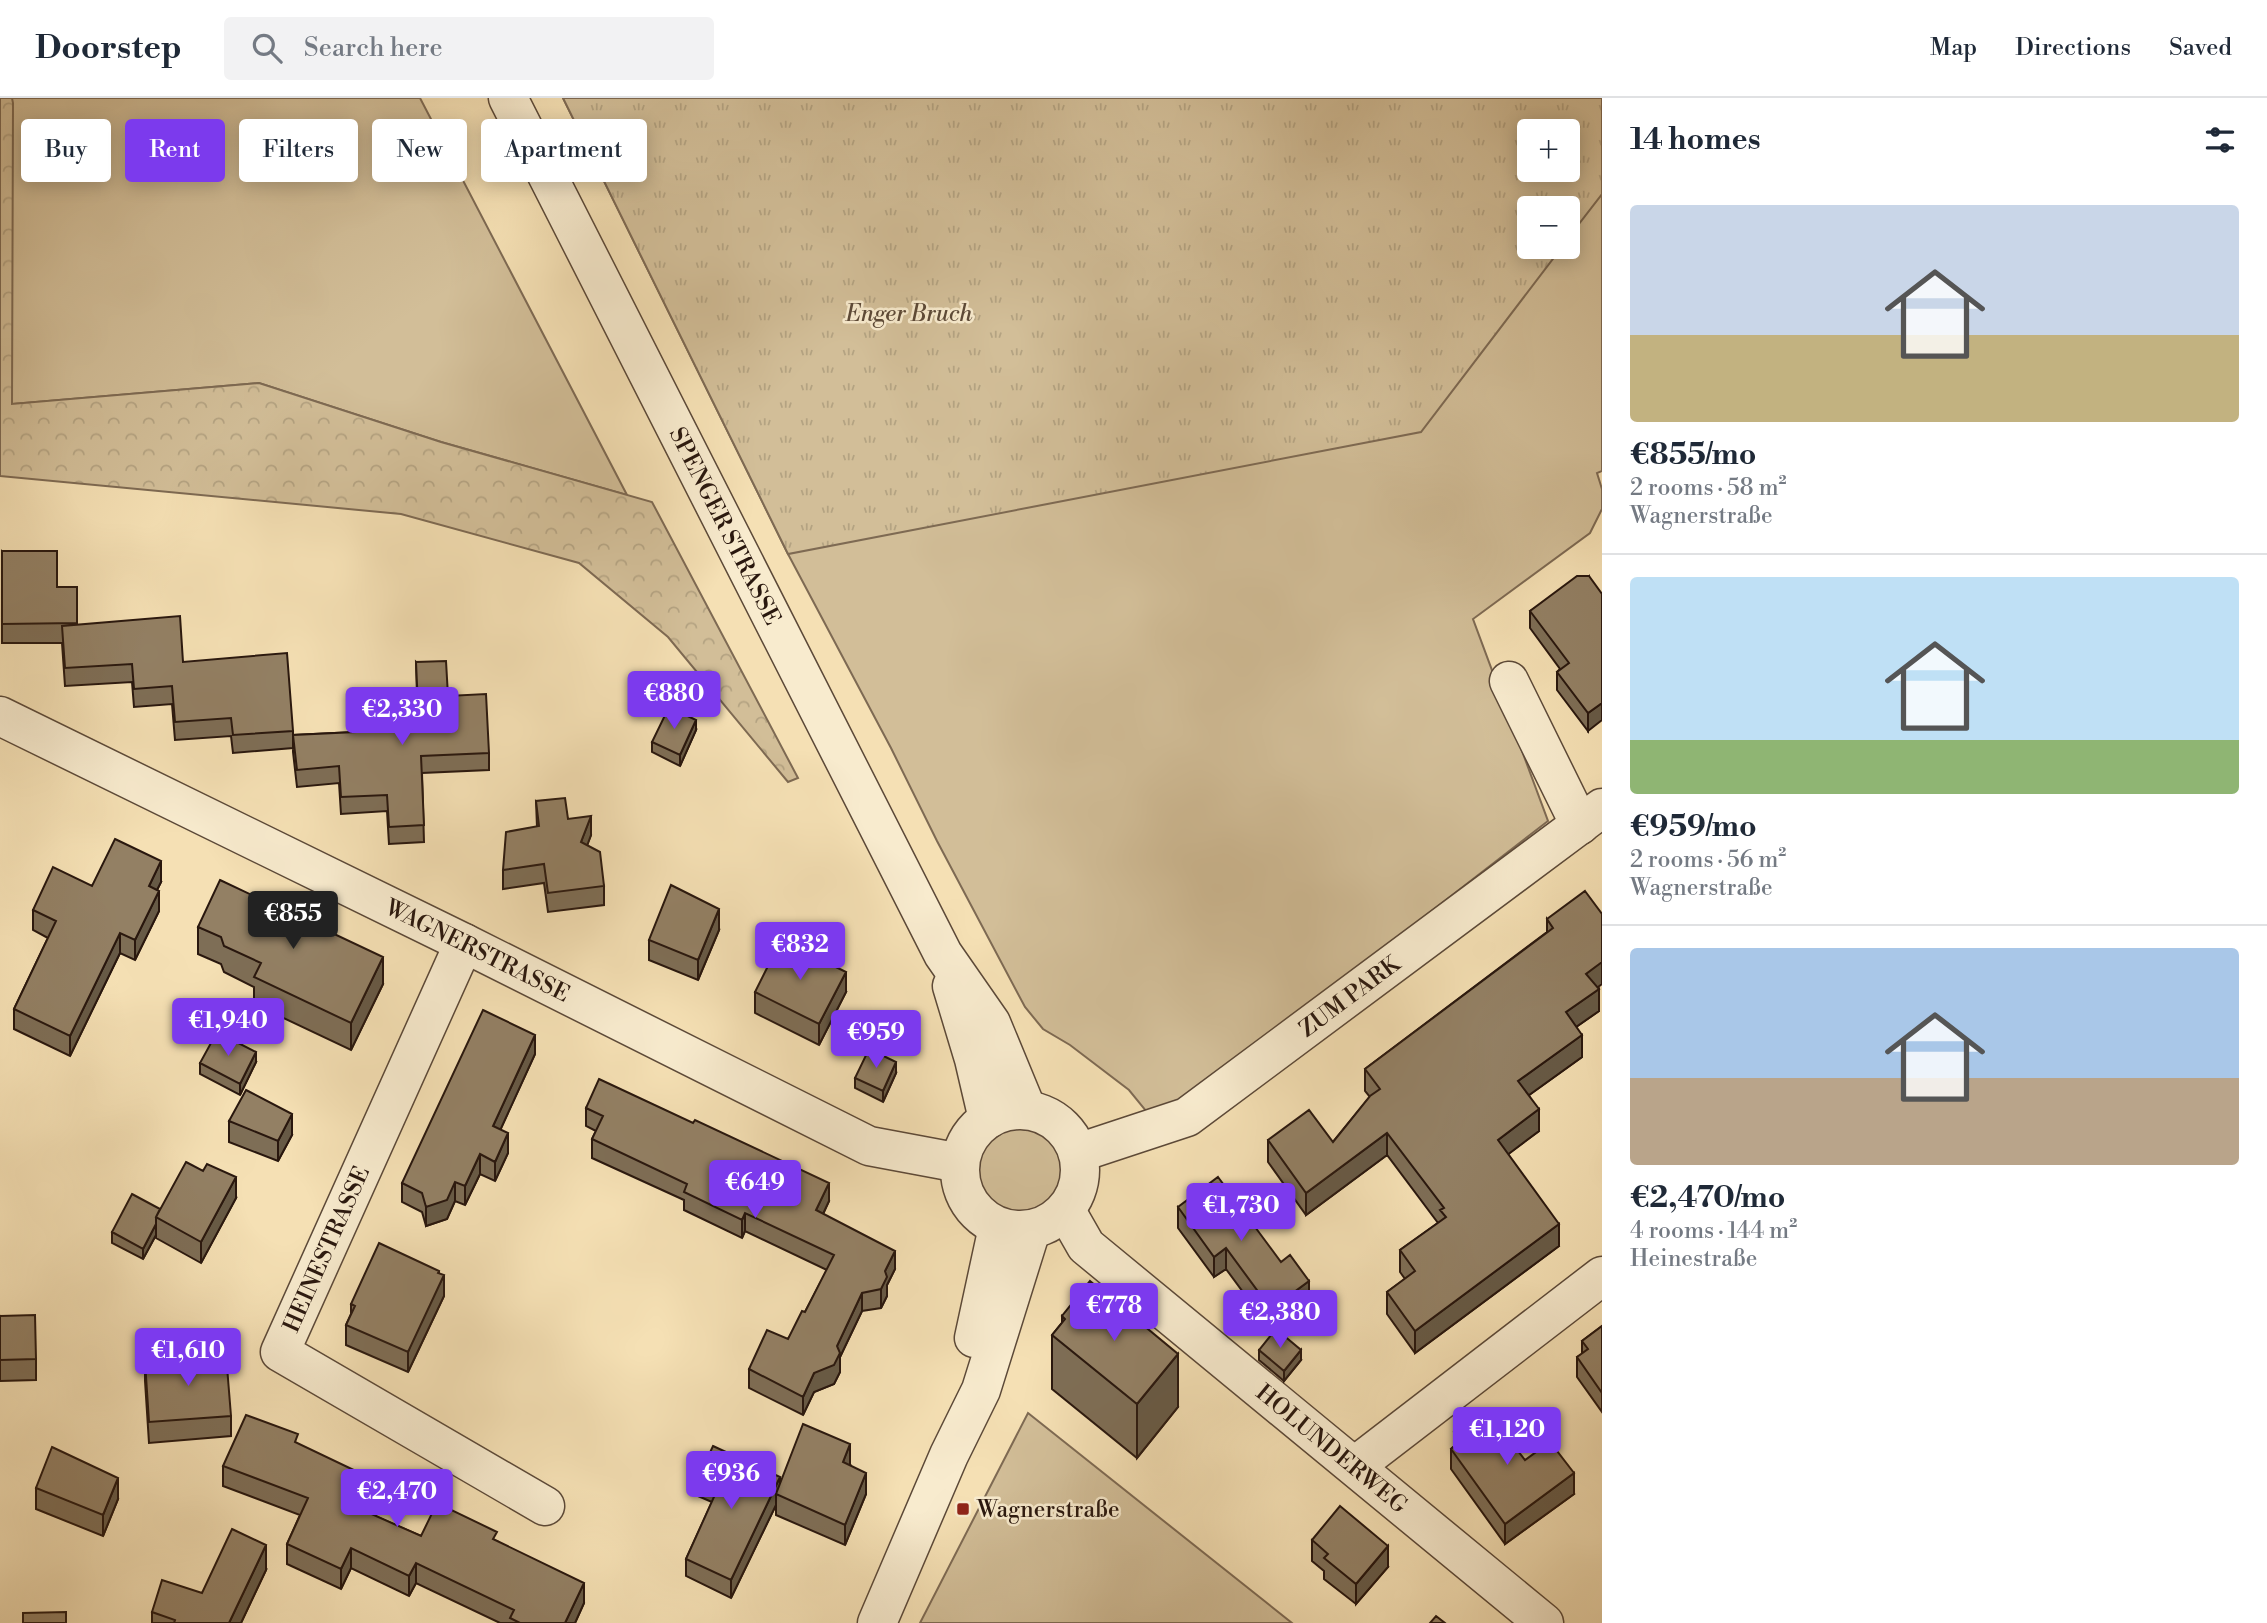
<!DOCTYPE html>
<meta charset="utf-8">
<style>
:root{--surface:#fff;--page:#f2f2f3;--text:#1f2937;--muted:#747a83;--line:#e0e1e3;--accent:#7c3aed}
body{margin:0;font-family:"Libre Bodoni",serif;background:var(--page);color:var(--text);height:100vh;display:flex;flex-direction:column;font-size:26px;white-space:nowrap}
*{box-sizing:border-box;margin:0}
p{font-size:23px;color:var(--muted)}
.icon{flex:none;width:38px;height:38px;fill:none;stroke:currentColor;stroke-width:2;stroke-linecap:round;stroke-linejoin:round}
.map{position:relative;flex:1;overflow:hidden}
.sheet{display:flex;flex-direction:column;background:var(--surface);width:665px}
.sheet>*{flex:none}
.banner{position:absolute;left:21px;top:21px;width:665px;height:63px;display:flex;gap:14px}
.buttons{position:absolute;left:1517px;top:21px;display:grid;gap:14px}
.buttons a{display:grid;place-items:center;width:63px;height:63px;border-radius:7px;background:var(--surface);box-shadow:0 4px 18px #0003;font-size:35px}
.price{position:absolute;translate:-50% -60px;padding:0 16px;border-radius:7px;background:var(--accent);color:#fff;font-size:23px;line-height:46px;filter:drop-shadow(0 2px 4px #0008)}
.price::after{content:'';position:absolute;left:50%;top:42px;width:21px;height:16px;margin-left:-10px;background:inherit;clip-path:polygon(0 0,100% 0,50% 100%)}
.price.on{background:#222;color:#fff}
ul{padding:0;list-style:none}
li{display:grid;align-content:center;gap:14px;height:371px;padding:0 28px}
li+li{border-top:2px solid var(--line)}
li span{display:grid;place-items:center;height:217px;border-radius:7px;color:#555}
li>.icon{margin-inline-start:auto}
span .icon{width:126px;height:126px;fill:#fffc;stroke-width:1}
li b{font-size:30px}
h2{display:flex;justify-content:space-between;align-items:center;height:84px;padding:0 28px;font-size:30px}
.tag{padding:0 24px;border-radius:7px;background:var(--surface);box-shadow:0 4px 18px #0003;font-size:24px;line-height:63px}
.tag.on{background:var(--accent);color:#fff}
header{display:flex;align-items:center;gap:42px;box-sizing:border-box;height:98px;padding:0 35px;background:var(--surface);border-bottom:2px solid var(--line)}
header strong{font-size:33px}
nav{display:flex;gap:38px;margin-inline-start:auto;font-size:24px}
.search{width:490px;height:63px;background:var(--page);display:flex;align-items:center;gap:18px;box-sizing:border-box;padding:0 24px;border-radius:7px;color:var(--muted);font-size:26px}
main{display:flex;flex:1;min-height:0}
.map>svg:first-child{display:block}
</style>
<header>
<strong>Doorstep</strong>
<div class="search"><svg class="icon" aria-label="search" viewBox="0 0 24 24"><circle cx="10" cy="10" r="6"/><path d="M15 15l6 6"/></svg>Search here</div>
<nav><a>Map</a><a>Directions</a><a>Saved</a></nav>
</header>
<main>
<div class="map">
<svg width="1602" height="1525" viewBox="0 0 1602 1525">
<defs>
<pattern id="forest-crowns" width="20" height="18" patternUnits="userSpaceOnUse" patternTransform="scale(1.75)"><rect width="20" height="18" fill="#d2be98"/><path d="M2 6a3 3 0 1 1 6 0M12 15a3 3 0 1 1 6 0" fill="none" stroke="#b4a382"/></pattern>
<pattern id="park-tufts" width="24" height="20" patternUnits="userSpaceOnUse" patternTransform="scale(1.75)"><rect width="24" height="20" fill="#d2be98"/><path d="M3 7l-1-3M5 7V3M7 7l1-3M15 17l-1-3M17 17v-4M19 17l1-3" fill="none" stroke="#b4a382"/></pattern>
</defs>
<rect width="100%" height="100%" fill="#f5e0b4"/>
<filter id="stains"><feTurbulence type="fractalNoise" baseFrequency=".00286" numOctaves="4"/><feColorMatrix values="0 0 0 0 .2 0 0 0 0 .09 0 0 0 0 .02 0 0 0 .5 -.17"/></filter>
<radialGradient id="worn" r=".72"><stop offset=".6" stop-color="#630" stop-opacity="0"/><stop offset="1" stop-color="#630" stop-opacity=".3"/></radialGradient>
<path fill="#d2be98" stroke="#7e6a53" stroke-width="2" fill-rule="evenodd" d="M12 0H420L627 397 441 344 259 285 12 306Z
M563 0H1602V373L1597 375 1602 391V411L1590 435 1473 521 1548 723 1185 1004 1146 1013 1129 992 1070 947 1043 931 1025 909 937 743 891 650 788 456ZM1530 33H1568V72H1530ZM1530 110H1568V149H1530Z
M975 1072a45 45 0 1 1 90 0a45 45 0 1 1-90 0Z
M1028 1315 1292 1525H920Z"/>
<path fill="url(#forest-crowns)" stroke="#7e6a53" stroke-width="2" d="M0 0H12L13 5 12 306 259 285 441 344 652 404 798 680 788 684 668 539 579 465 401 416 0 378Z"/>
<path fill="url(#park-tufts)" stroke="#7e6a53" stroke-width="2" fill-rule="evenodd" d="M563 0H1602V96L1568 140V110H1530V149H1562L1421 334 788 456ZM1530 33H1568V72H1530Z"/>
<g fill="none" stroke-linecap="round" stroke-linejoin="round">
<defs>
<g id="minor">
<path id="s1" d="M508 0 943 856 991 925 1027 1012"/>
<path d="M1509 583 1580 727"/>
<path id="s2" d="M0 618 464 845 869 1048 960 1065"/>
<path d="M464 845 280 1254 545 1408"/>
<path d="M952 888 974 961 988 1021"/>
<circle cx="1020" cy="1072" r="60"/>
<path id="s3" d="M1078 1055 1187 1019 1602 710"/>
<path id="s4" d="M1066 1113 1086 1148 1544 1525"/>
<path d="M974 1240 998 1129"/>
<path d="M1355 1368 1602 1178"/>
<path d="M877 1525 949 1357 981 1292 1031 1132"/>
</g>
</defs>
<use href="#minor" stroke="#5c4938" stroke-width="41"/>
<use href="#minor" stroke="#f8ebce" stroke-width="38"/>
</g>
<path fill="#7e6e56" stroke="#29170e" stroke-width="2" d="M2 453 57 489H77V527L183 564 293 633V650L233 655 231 638 175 642 172 606 134 609 132 584 65 588 62 545H2Z
M1589 478 1588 633 1557 592V574L1560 571 1530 530V513Z
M416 564 448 598 489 655V672L422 675 424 744 389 746 387 713 341 716 339 685 297 689 293 654V637L418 631Z
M696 632 680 668 652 654V644Z
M536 703 568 721 591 737 587 747 604 788V807L548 814 544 785 503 791V772L537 729Z
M161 784 157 792 159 813 135 862 120 855 70 958 14 931V911L48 840 33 832V812L92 788Z
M1547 821 1597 889 1599 913 1576 929 1582 959 1529 997 1539 1033 1508 1056 1559 1148 1415 1255 1387 1216V1194L1405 1181 1400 1174V1152L1438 1125 1387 1057 1306 1117 1268 1064V1042L1333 1044 1370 999 1365 993V971L1547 834Z
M198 829 383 886 351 952 254 906V889L224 874 221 866 198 856Z
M719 832 698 882 649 862V842Z
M755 894H846L819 947 755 915Z
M535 956 500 1032 508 1055 495 1083 480 1076 465 1107 455 1103 447 1121 426 1128 422 1114 402 1104V1085Z
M256 964 240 997 200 976V965Z
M896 975 883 1004 855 990V980Z
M586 1010 829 1103 823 1116 895 1171 887 1187V1198L881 1210 862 1213 840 1259V1274L834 1286 814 1294 803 1317 749 1290V1271L788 1241 805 1214 827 1172 745 1133 742 1140 684 1112V1102L592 1060V1041L596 1033 586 1028Z
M229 1023 292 1037 278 1063 229 1044Z
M236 1100 201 1165 156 1140V1137L143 1161 112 1145V1134L160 1111Z
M1178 1109 1309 1203 1271 1232 1226 1171 1214 1179 1178 1130Z
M439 1175 444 1198 408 1274 346 1247V1227L351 1216V1206Z
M0 1218 36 1261V1282L0 1283Z
M1062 1218 1178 1309 1137 1360 1052 1291V1237L1062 1225Z
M1602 1228V1314L1577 1279V1259L1582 1256V1243Z
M1259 1252 1301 1262 1284 1283 1259 1262Z
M145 1263 231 1318V1338L149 1345 145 1283Z
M1454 1334 1525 1362 1574 1396 1505 1446 1451 1371V1351L1454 1348Z
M298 1346 381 1405 375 1418 421 1438 497 1443 584 1505 575 1525H500L416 1485 409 1498 351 1470 341 1491 287 1466V1446L300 1417 223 1388V1368Z
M850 1366 866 1396 845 1447 776 1417V1407L731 1500 686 1478V1461L712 1404 698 1398V1380L780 1384Z
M36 1390 118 1401 103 1438 36 1411Z
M1312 1442 1388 1469 1356 1506 1324 1481V1473L1312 1463Z
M266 1472 241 1525H152V1514Z"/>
<path fill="#675a46" stroke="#29170e" stroke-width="2" d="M1602 605V622L1588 633V615Z
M696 622V632L680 668V657Z
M591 718V737L581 764V744Z
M161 763V784L149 808V788Z
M159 793V813L135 862V842Z
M719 811V832L698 882V862Z
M120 835V855L70 958V938Z
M1602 857V886L1586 898V876Z
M383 859V886L351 952V925Z
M846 874V894L819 947V926Z
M1599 891V913L1566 936V914Z
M535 937V956L493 1048V1028Z
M1582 937V959L1518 1005V983Z
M256 954V964L240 997V986Z
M896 964V975L883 1004V993Z
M1539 1011V1033L1498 1064V1042Z
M292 1016V1037L278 1063V1043Z
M508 1035V1055L495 1083V1064Z
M1387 1035V1057L1306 1117V1095Z
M480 1056V1076L465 1107V1088Z
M236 1079V1100L201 1165V1144Z
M455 1084V1103L447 1121 426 1128V1109Z
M829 1085V1103L816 1131V1112Z
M745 1115V1133L742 1140V1122Z
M156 1126V1137L143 1161V1151Z
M1559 1126V1148L1415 1255V1233Z
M1226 1150V1171L1214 1179V1159Z
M895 1153V1171L887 1187V1198L881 1210V1191L885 1173Z
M439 1173V1187L444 1177V1198L408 1274V1254Z
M1309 1183V1203L1271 1232V1211Z
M862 1195V1213L840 1259V1274L834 1286 814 1294 803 1317V1299L814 1275 837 1248Z
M1301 1252V1262L1284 1283V1273Z
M1178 1256V1309L1137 1360V1306Z
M850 1346V1366L843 1385V1364Z
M866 1375V1396L845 1447V1427Z
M1574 1375V1396L1505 1446V1426Z
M780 1379V1397L776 1396V1407L731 1500V1482Z
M118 1380V1401L103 1438V1417Z
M381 1385V1405L367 1434V1414Z
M266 1447V1472L241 1525H229Z
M1388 1448V1469L1356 1506V1486Z
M351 1450V1470L341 1491V1471Z
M416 1465V1485L409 1498V1478Z
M584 1485V1505L575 1525H565Z"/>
<path fill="#938064" stroke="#29170e" stroke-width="2" d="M2 453H57V489H77V525L2 526Z
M1577 478H1589L1602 496V605L1588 615 1557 574 1569 565 1530 513Z
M180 518 183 564 287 555 293 633 233 637 231 620 175 624 172 588 134 591 132 566 65 570 62 528Z
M446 563 448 598 486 596 489 655 421 658 424 727 389 729 387 697 341 699 339 668 297 672 293 637 419 631 416 564Z
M669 609 696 622 680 657 652 644Z
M565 700 568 721 591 718 581 744 600 754 604 788 548 795 544 766 503 772 506 734 539 728 536 703Z
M115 741 161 763 149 788 159 793 135 842 120 835 70 938 14 911 56 823 33 812 53 769 92 788Z
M220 782 383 859 351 925 254 879 261 865 224 848 221 839 198 829Z
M671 787 719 811 698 862 649 842Z
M1585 793 1602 816V864L1586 876 1599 891 1566 914 1582 937 1518 983 1539 1011 1498 1042 1559 1126 1415 1233 1387 1194 1415 1173 1400 1152 1446 1119 1440 1112 1444 1110 1387 1035 1306 1095 1268 1042 1309 1012 1333 1044 1370 998 1380 991 1365 971 1553 830 1547 821Z
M781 842 846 874 819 926 755 894Z
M483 912 535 937 493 1028 508 1035 495 1064 480 1056 465 1088 455 1084 447 1102 426 1109 422 1095 402 1085Z
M217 934 256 954 240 986 200 965Z
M869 951 896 964 883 993 855 980Z
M599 981 693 1025 695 1022 829 1085 816 1112 895 1153 885 1173 887 1179 881 1191 862 1195 837 1248 840 1255 834 1267 814 1275 803 1299 749 1271 767 1232 788 1241 802 1213 805 1214 834 1157 745 1115 742 1122 684 1094 687 1086 592 1041 603 1018 586 1010Z
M246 992 292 1016 278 1043 229 1023Z
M186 1064 203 1073 207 1066 236 1079 201 1144 156 1119Z
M1218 1079 1281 1164 1290 1157 1309 1183 1271 1211 1226 1150 1214 1159 1178 1109Z
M132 1096 160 1111 156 1119V1126L143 1151 112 1134Z
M379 1145 439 1173 438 1175 444 1177 408 1254 346 1227 355 1208 351 1206Z
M1090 1183 1178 1256 1137 1306 1052 1237 1065 1221 1062 1218Z
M35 1217 36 1261 0 1262V1218Z
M1602 1228V1295L1577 1259 1588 1251 1582 1243Z
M1276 1231 1301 1252 1284 1273 1259 1252Z
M226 1256 231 1318 149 1324 145 1263Z
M1486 1311 1525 1362 1550 1344 1574 1375 1505 1426 1451 1351 1461 1343 1454 1334Z
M246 1317 298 1336 295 1344 381 1385 367 1414 421 1438 437 1405 497 1434 493 1441 584 1485 565 1525H520L510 1520 514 1512 416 1465 409 1478 351 1450 341 1471 287 1446 308 1400 223 1368Z
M803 1326 850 1346 843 1364 866 1375 845 1427 776 1396Z
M713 1348 780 1379 731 1482 686 1461 718 1390 698 1380Z
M52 1349 118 1380 103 1417 36 1390Z
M1340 1408 1388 1448 1356 1486 1324 1460 1328 1456 1312 1442Z
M232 1431 266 1447 229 1525H174L175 1522 152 1514 162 1482 202 1495Z
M66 1514V1525H23V1515Z
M1436 1518 1445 1525H1430Z"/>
<rect fill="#8f2418" stroke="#f8ebce" stroke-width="2.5" x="956" y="1404" width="14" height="14" rx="3.5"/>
<g text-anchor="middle" stroke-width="5" stroke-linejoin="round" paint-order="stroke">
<g font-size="23" font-style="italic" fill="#5c4937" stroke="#f8ebce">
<text x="909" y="223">Enger Bruch</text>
</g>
<g font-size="23" fill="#29170e" stroke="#f8ebce">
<text dy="8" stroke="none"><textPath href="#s1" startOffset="480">SPENGER STRASSE</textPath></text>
<text dy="8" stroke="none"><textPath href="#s2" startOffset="532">WAGNERSTRASSE</textPath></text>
<text dy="8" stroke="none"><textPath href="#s3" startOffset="317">ZUM PARK</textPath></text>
<text transform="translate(326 1151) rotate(-66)" y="8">HEINESTRASSE</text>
<text dy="8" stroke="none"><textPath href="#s4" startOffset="359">HOLUNDERWEG</textPath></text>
</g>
<g font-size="23" fill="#29170e" stroke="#f8ebce" text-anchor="start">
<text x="977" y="1419">Wagnerstraße</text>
</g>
</g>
<rect width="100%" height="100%" filter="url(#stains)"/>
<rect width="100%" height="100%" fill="url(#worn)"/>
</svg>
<div class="buttons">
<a>+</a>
<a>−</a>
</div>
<b class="price" style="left:674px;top:633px">€880</b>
<b class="price" style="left:402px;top:649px">€2,330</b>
<b class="price on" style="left:293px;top:853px">€855</b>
<b class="price" style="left:800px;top:884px">€832</b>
<b class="price" style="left:228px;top:960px">€1,940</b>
<b class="price" style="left:876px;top:972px">€959</b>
<b class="price" style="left:755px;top:1122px">€649</b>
<b class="price" style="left:1241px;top:1145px">€1,730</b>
<b class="price" style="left:1114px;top:1245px">€778</b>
<b class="price" style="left:1280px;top:1252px">€2,380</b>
<b class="price" style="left:188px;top:1290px">€1,610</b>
<b class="price" style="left:1507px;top:1369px">€1,120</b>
<b class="price" style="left:731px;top:1413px">€936</b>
<b class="price" style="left:397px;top:1431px">€2,470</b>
<div class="banner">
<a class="tag">Buy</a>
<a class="tag on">Rent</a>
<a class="tag">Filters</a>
<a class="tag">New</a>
<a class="tag">Apartment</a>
</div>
</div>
<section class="sheet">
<h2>14 homes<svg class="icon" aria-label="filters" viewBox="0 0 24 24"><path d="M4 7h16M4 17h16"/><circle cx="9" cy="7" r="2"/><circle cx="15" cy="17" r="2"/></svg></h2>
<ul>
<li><span style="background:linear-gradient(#c9d6e8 60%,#c2b280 0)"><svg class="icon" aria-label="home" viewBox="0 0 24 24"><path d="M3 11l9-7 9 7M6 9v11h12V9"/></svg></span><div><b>€855/mo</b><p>2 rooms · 58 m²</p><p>Wagnerstraße</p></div></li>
<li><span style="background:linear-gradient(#bfe0f5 75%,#8fb573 0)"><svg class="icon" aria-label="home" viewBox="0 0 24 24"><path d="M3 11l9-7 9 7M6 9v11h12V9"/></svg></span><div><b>€959/mo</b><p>2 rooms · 56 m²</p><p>Wagnerstraße</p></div></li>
<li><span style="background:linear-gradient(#a9c7e8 60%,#b9a48a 0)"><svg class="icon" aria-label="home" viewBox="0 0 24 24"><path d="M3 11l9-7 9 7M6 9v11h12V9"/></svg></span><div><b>€2,470/mo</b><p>4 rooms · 144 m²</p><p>Heinestraße</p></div></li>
</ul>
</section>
</main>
